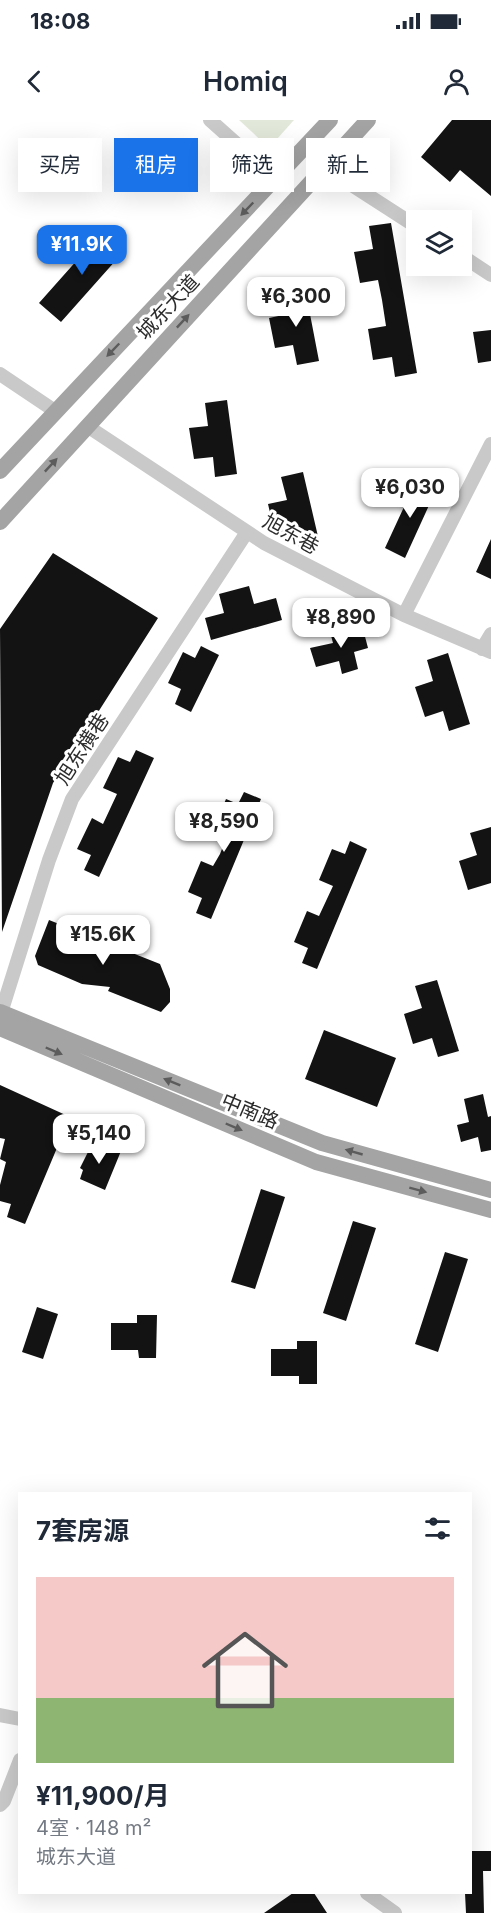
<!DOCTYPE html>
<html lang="zh">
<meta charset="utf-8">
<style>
:root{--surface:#fff;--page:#f6f6f7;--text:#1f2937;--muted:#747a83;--line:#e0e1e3;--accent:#1a73e8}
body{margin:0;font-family:Inter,"Noto Sans SC",sans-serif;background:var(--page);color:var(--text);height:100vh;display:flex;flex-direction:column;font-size:22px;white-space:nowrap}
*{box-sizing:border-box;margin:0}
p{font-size:20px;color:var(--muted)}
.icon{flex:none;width:33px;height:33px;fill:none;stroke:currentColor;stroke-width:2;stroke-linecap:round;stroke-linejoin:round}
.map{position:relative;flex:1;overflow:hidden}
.panel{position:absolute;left:18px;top:1372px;width:454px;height:402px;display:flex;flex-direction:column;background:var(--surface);border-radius:0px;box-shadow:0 6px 24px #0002}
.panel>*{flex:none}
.guide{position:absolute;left:18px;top:18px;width:456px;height:54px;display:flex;gap:12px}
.fabs{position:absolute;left:406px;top:90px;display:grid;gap:12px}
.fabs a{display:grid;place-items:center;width:66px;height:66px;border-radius:0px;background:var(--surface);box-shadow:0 6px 24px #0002;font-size:30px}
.price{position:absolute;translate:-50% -51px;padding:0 14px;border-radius:12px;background:#fff;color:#222;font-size:20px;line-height:39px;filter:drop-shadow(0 2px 3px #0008)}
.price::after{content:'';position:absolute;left:50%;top:36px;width:18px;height:14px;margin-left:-9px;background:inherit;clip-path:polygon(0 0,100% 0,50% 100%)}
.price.selected{background:var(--accent);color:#fff}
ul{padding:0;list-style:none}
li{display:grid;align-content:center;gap:12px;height:318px;padding:0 18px}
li+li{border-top:2px solid var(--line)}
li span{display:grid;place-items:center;height:186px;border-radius:0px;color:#555}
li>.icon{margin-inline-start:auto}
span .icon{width:108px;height:108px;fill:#fffc;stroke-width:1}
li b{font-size:26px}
h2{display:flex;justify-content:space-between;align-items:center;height:72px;padding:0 18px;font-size:26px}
.pill{padding:0 21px;border-radius:0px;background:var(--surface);box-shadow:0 6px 24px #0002;font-size:21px;line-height:54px}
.pill.selected{background:var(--accent);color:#fff}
.status{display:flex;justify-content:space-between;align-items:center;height:42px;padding:0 30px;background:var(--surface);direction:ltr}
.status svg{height:16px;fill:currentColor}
header{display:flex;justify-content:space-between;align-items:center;height:78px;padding:0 18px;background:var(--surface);font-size:27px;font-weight:600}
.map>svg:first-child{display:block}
</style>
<div class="status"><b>18:08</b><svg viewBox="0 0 49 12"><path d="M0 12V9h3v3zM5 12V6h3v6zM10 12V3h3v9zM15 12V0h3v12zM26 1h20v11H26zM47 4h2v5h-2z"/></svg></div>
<header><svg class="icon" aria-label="back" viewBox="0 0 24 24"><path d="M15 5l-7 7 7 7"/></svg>Homiq<svg class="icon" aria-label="person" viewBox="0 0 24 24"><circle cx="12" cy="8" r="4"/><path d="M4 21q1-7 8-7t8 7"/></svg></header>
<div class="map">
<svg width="491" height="1793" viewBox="0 0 491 1793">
<rect width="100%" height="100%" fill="#fff"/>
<path fill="#e3e9da" d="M239 0H294L269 28Z"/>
<path fill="#131313" d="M452 0H491V76L460 50 450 62 421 37Z
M391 103 417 253 395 257 392 237 373 240 368 209 386 206 382 180 378 160 360 163 354 132 373 129 369 106Z
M103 111 125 130 61 202 39 183Z
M305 168 319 241 297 245 293 225 275 228 269 198 288 194 283 172Z
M491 210V241L478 243 473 212Z
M227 280 237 354 215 357 213 337 194 339 189 308 208 306 205 283Z
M303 352 320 425 299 430 294 410 275 414 268 384 287 380 281 357Z
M416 361 436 370 405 438 385 428Z
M491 419V459L476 452Z
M53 433 158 498 53 663 2 812 0 509Z
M249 466 254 484 276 478 282 500 211 520 205 498 224 493 219 474Z
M346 504 348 513 363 509 368 528 354 532 358 549 342 554 339 541 316 547 310 528 333 523 329 508Z
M201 526 219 535 191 592 175 584 181 569 168 563 183 532 195 538Z
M448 533 470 604 449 611 443 591 425 597 415 567 433 561 427 540Z
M136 630 154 638 99 757 84 750 91 735 77 729 92 698 103 704 117 674 103 668 118 637 130 642Z
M244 672 261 679 211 799 196 793 202 778 188 772 201 741 213 746 220 734 227 716 213 710 226 679 238 684Z
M491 707V763L468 770 459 741 477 735 470 713Z
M350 721 367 729 317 849 302 843 308 828 294 822 307 791 319 796 333 766 319 760 332 729 345 734Z
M49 800 160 844 170 869V882L161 892 108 871 110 867 82 864 38 845 35 836Z
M437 860 459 931 438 937 432 918 413 924 404 894 422 888 415 866Z
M324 910 396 938 377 987 305 959Z
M0 965 70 997 25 1104 7 1097 11 1084 0 1081V1065L6 1042 0 1039 5 1019 0 1018Z
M483 974 488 997 491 996V1030L481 1032 478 1017 461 1022 457 1005 469 1002 464 979Z
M94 1020 121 1031 105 1070 80 1059 83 1050 80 1048Z
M261 1069 285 1077 255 1169 231 1162Z
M353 1101 376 1108 346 1201 323 1193Z
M445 1132 468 1139 438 1232 415 1224Z
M37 1187 58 1194 43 1239 22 1232Z
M137 1195H157L156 1238H139L138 1230H111V1203H137Z
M297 1221H317V1264H299V1256H271V1229H297Z
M471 1731H491V1751H483L484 1793H466L465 1773H471Z
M293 1773H314L327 1793H264Z"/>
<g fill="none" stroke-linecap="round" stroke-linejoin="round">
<path stroke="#c9c9c9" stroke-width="14" d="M210 0 276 59
M324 47 417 107
M462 136 491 155
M0 254 55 291
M87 306 264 423 404 495 491 532
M404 495 491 324
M482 529 491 514
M1 893 49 740 72 679 247 412
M0 1595 20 1599
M0 1685 4 1681 20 1640
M367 1773 395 1793"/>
<path stroke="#a4a4a4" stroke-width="16" d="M0 351 330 0
M0 402 368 0
M0 892 322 1023 491 1070
M0 908 316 1042 491 1090"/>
</g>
<defs><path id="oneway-solid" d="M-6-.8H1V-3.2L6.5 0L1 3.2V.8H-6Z" transform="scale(1.5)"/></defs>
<g fill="#5c5c5c">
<use href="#oneway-solid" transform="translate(247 89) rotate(134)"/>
<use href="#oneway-solid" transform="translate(183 201) rotate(-47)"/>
<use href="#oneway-solid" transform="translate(113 230) rotate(134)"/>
<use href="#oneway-solid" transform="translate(51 345) rotate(-47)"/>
<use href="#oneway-solid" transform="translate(54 931) rotate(23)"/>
<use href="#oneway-solid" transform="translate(172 962) rotate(-158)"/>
<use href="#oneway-solid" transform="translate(234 1007) rotate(23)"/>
<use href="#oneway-solid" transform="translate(354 1032) rotate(-164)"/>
<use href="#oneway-solid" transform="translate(418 1070) rotate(15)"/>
</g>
<g text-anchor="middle" stroke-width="6" stroke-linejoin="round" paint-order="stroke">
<g font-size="20" fill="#2c2c2c" stroke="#fff">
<text transform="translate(168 187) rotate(-47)" y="7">城东大道</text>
<text transform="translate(291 414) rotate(29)" y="7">旭东巷</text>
<text transform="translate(82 629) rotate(-57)" y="7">旭东横巷</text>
<text transform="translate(250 991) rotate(23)" y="7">中南路</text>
</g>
</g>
</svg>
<div class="fabs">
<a><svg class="icon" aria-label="layers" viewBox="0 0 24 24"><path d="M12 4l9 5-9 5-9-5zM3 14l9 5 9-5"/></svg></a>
</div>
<b class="price selected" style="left:82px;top:156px">¥11.9K</b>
<b class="price" style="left:296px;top:208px">¥6,300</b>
<b class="price" style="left:410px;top:399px">¥6,030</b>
<b class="price" style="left:341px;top:529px">¥8,890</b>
<b class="price" style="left:224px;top:733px">¥8,590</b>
<b class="price" style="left:103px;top:846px">¥15.6K</b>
<b class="price" style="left:99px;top:1045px">¥5,140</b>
<div class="guide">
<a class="pill">买房</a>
<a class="pill selected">租房</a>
<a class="pill">筛选</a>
<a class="pill">新上</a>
</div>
<section class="panel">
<h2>7套房源<svg class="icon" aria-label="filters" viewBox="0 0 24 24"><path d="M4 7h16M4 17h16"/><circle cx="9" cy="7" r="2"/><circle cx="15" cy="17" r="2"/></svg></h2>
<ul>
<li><span style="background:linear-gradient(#f6c9c9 65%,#8fb573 0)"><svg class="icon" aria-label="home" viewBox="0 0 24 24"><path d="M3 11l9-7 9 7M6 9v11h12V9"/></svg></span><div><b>¥11,900/月</b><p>4室 · 148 m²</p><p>城东大道</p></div></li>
</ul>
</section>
</div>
